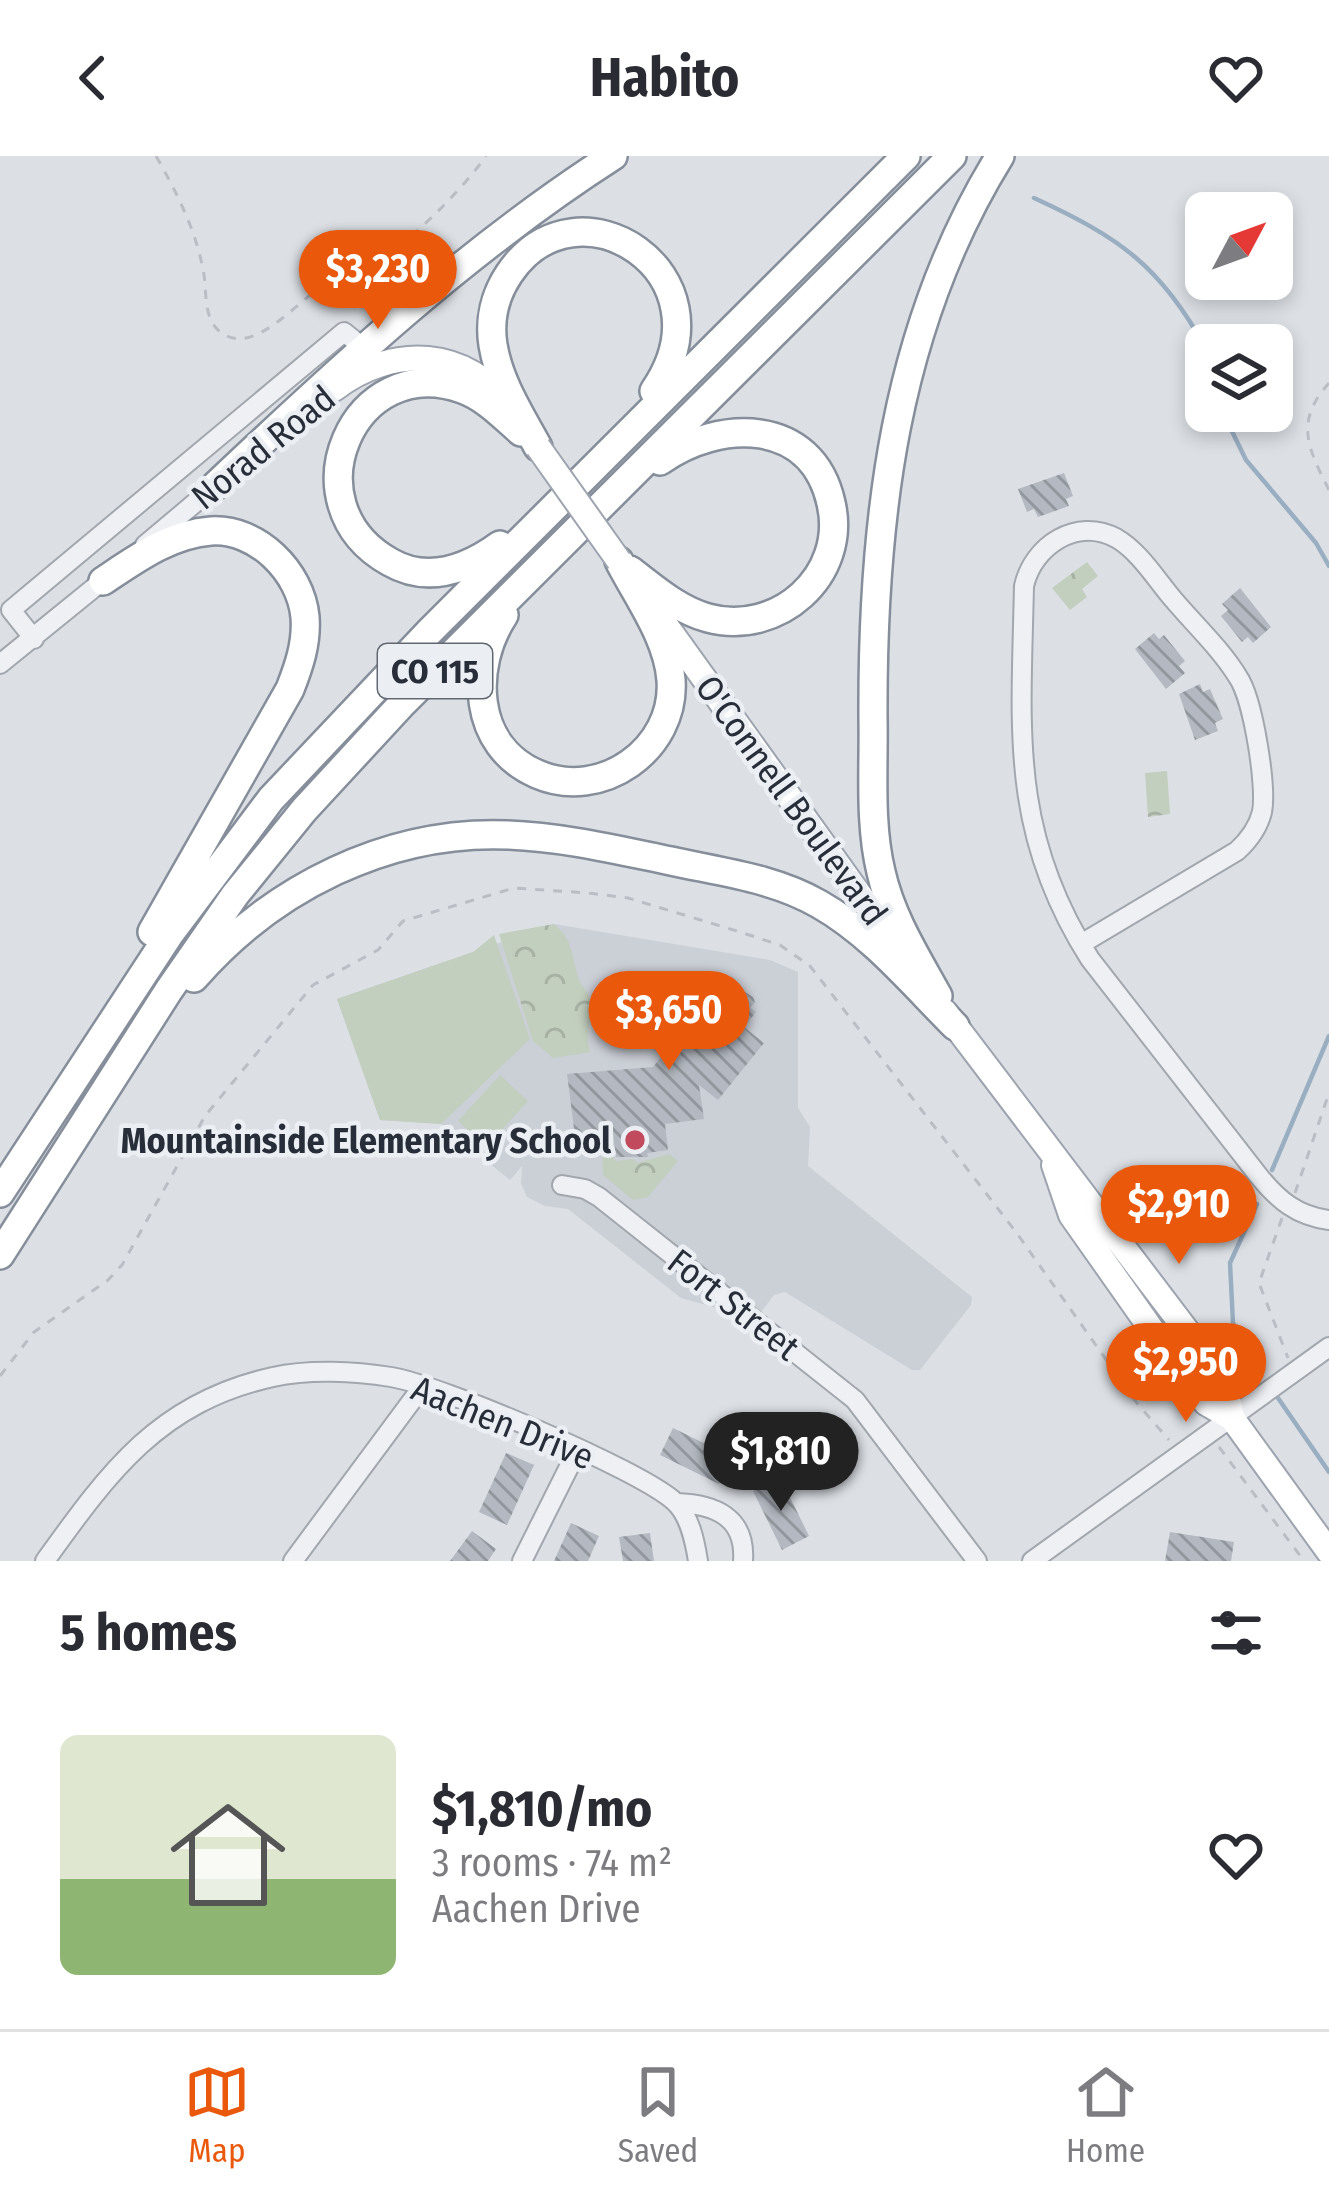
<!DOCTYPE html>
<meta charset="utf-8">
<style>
:root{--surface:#fff;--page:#f7f7f7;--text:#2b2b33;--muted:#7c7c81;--line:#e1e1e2;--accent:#ea580c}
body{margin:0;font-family:"Fira Sans Condensed",sans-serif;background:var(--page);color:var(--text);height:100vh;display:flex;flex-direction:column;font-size:45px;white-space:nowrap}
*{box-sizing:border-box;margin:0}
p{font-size:39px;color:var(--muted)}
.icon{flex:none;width:66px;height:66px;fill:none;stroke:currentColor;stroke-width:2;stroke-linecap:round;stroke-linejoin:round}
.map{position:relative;height:1405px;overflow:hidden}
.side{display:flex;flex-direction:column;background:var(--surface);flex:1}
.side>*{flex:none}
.needle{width:78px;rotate:49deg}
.controls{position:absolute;left:1185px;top:36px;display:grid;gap:24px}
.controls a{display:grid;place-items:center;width:108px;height:108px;border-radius:18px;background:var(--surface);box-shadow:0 6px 18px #0003;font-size:60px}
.price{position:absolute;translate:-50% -102px;padding:0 27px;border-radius:42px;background:var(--accent);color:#fff;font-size:39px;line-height:78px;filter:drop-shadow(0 3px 6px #0008)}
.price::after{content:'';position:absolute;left:50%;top:72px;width:36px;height:27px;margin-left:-18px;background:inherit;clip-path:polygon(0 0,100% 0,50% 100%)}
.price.on{background:#222;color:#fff}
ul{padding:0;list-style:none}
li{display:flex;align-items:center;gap:36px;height:300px;padding:0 60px}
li+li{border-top:3px solid var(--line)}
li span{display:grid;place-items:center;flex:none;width:336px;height:240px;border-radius:18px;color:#555}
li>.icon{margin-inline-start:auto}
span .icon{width:144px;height:144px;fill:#fffc;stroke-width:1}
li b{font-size:51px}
h2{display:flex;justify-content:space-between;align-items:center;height:144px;padding:0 60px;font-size:51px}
header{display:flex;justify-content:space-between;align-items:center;height:156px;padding:0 60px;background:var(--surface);font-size:54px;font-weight:700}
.dock{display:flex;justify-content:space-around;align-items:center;height:168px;border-top:3px solid var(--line);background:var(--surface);font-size:33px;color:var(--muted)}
.dock a{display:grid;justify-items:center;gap:6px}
.dock .on{color:var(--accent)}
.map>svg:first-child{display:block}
</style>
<header><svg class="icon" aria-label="back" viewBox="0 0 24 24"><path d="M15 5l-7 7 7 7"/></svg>Habito<svg class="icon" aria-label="heart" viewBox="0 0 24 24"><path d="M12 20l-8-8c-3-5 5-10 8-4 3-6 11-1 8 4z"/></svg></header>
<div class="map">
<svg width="1329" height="1405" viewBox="0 0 1329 1405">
<defs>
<pattern id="forest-crowns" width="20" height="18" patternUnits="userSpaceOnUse" patternTransform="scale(3)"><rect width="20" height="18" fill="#c2cebe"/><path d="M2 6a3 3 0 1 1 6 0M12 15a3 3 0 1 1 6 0" fill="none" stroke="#a7b1a4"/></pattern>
<pattern id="building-back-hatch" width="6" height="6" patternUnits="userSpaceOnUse" patternTransform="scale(3)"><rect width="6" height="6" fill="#b4b9c1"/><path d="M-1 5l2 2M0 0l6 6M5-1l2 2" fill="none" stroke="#92979e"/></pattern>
</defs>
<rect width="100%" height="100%" fill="#dce0e5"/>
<path fill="#cbcfd6" d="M554 768 770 804 798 816V952L810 971 808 1010 972 1141 971 1149 920 1214H912L785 1136 774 1139 755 1164 784 1187 765 1184 724 1154 681 1142 568 1053 545 1050 527 1041 521 1027 522 1010 510 1024 441 968 380 964 337 843Z"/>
<path fill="url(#forest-crowns)" d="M1087 406 1098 420 1082 433 1087 441 1070 454 1052 432Z
M1167 615 1170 658 1148 661 1145 617Z
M554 768C573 784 571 798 578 821 581 831 590 836 591 847 593 864 584 877 590 896L553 902 533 885 499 778Z
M634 839 656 846 629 877 606 848Z
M669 998 678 1005 648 1041 633 1044 603 1019 602 999 612 1000 616 1005 633 1003 638 1007Z"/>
<path fill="#c2cebe" d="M494 779 530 883 441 968 380 964 337 843 473 796Z
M500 919 528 945 486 991 458 965Z"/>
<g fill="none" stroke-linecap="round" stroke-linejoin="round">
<path stroke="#9aaec2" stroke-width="4.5" d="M1034 42C1119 81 1161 110 1206 193
M1222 255 1246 304 1316 387 1329 410
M1272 1014 1329 880
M1257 1048 1230 1107 1233 1167 1259 1218
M1278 1242 1329 1316"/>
</g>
<path fill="url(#building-back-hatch)" d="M1064 317 1073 340 1066 343 1069 350 1038 361 1034 353 1027 356 1018 333Z
M1240 432 1271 471 1253 487 1248 481 1242 486 1221 460 1228 454 1222 448Z
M1154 477 1159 483 1164 479 1185 505 1179 510 1185 517 1166 533 1135 493Z
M1200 528 1203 536 1210 533 1223 563 1215 567 1218 575 1195 584 1179 538Z
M729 826 753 841 755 846 750 852 756 856 744 871 764 887 718 944 699 929 704 963 665 968 668 994 647 997 648 1001H616L613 976 575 980 567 918 653 911 662 900 643 885 688 828 707 843 719 828 725 833Z
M673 1272 732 1301 719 1328 660 1299Z
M506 1297 534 1309 507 1369 479 1356Z
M780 1321 809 1380 782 1394 753 1335Z
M571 1367 599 1380 588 1405H554Z
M472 1375 496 1393 488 1405H450Z
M1170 1376 1234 1386 1231 1405H1165Z
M650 1377 654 1405H623L619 1381Z"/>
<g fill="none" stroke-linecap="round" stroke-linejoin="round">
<defs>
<path id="minor" d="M145 389 215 330
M34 483 11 454 344 176 365 193
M0 508 111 418
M1081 788 1237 695C1249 684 1258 672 1262 656 1267 630 1253 543 1238 521 1221 493 1194 468 1173 443 1156 423 1139 395 1116 382 1076 361 1033 390 1024 430 1021 573 1009 676 1090 803L1258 1019C1278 1044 1297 1060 1329 1064
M562 1029 585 1033 599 1041 855 1244 977 1405
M676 1347C716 1348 746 1362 743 1405
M45 1405C109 1316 159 1246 273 1221 309 1213 354 1215 391 1221 440 1229 641 1314 675 1346 690 1360 695 1386 698 1405
M293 1405 422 1231
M522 1405 577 1295
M1032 1405 1329 1191"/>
<path id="major" d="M334 233C392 188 468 191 512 254
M657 457 910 809
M945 856 1206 1200 1225 1228 1232 1262
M1054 1009 1071 1059 1152 1174
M1166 1194 1206 1247 1232 1262 1329 1396"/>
<path id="highway" d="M538 291C520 258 499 226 493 189 489 164 495 139 509 118 577 16 735 118 654 235
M215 330C340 212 468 93 613 0
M500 389C467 413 428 428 390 406 286 348 354 194 462 233 485 241 503 260 521 276
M630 414C654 432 678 454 708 462 777 481 848 420 831 347 812 261 719 263 660 305
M103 425C136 403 170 378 211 375 257 372 301 416 305 461 307 487 299 510 290 533L152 776
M504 459C470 511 472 590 537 618 601 646 676 593 671 524 668 482 638 442 619 405
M194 822C272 732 388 674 508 679 563 681 617 694 671 705 721 716 774 722 819 748 872 778 912 827 955 870
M938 840C916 800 891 761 881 716 869 667 874 612 873 562 872 365 894 171 1000 0
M0 1037 169 779 271 643 430 475 906 0
M0 1099 169 834 235 739 304 654 401 549 952 0"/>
</defs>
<use href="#minor" stroke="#a2a7ae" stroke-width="22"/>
<use href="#major" stroke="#9da4af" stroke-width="28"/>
<use href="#highway" stroke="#858e9a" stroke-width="32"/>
<path stroke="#babec4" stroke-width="3" stroke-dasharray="9 9" stroke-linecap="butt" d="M156 0C177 37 197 76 204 119 207 139 203 165 223 178 256 199 299 143 324 129 342 120 366 115 382 104 415 80 463 33 486 0
M1329 227C1294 266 1308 292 1329 334
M1295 1037 1329 937
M1282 1062 1259 1127 1288 1202
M0 1220 34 1176 108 1124 122 1109 205 960 313 829 378 794 403 765 514 732 588 737 628 742 737 775 780 789 810 810 1016 1076 1136 1246 1169 1284
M1219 1291 1304 1405"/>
<use href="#minor" stroke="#eef0f4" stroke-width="18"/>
<use href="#major" stroke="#fff" stroke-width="24"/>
<use href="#highway" stroke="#fff" stroke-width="27"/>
<defs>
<path id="major-bridge" d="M538 291 619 405"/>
</defs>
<use href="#major-bridge" stroke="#9da4af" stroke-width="28" stroke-linecap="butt"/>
<use href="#major-bridge" stroke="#fff" stroke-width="24"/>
</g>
<circle fill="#c14b5d" stroke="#ebeff3" stroke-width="4.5" cx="635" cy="984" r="12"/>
<g text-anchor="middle" stroke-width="9" stroke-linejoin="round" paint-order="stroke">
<rect fill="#ebeff3" stroke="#626872" stroke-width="3" x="378" y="488" width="114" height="54" rx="9"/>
<g font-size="33" font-weight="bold" fill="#272e3a">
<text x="435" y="527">CO 115</text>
</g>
<g font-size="36" fill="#272e3a" stroke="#ebeff3">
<text transform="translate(263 291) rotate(-39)" y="13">Norad Road</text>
<text transform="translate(792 644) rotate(54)" y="13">O'Connell Boulevard</text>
<text transform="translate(734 1148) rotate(38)" y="13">Fort Street</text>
<text transform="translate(503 1266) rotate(22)" y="13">Aachen Drive</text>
</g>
<g font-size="36" font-weight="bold" fill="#272e3a" stroke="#ebeff3" text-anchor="end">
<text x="611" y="997">Mountainside Elementary School</text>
</g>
</g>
</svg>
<div class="controls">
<a><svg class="needle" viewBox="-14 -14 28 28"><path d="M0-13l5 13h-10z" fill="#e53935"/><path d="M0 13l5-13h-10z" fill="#7c7c81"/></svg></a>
<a><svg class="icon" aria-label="layers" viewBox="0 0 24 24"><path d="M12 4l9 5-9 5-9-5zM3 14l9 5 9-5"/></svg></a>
</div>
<b class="price" style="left:378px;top:176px">$3,230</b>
<b class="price" style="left:669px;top:917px">$3,650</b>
<b class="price" style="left:1179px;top:1111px">$2,910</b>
<b class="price" style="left:1186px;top:1269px">$2,950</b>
<b class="price on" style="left:781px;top:1358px">$1,810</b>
</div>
<section class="side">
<h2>5 homes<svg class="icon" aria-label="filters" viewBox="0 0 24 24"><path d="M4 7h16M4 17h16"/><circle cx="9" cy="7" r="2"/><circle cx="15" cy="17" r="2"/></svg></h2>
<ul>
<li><span style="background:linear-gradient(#dfe7d0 60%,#8fb573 0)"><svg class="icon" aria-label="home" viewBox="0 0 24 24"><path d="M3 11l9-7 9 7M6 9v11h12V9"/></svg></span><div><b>$1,810/mo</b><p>3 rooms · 74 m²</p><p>Aachen Drive</p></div><svg class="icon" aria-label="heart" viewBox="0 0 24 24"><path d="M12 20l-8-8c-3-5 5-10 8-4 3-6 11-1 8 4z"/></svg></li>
</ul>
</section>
<nav class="dock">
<a class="on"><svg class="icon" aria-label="map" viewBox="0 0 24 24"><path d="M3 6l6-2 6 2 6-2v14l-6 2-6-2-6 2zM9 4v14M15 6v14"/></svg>Map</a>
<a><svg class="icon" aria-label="saved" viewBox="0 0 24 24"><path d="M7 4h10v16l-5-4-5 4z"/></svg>Saved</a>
<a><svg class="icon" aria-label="home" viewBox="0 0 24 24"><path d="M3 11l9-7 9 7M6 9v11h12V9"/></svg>Home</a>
</nav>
